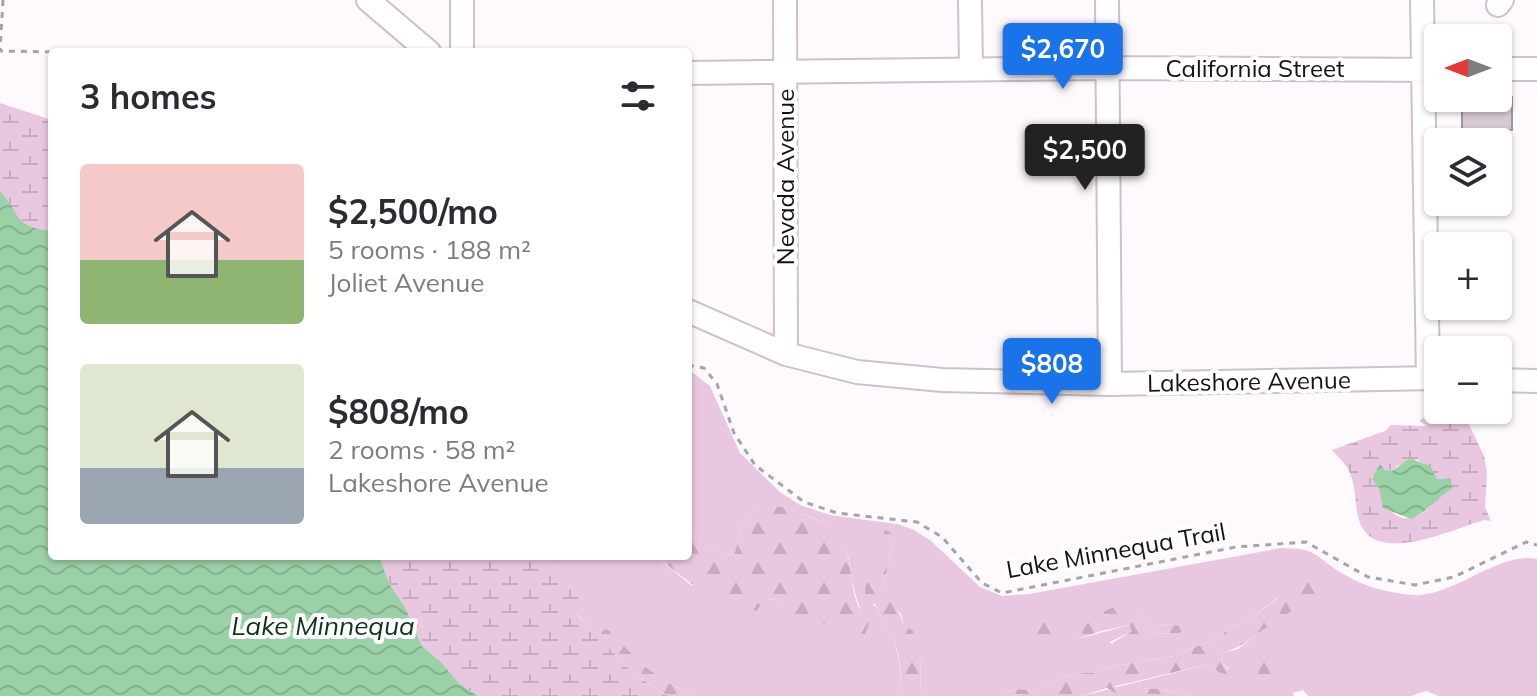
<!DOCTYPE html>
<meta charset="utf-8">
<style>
:root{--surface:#fff;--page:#f7f7f7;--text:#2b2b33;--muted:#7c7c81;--accent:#1a73e8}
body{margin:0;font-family:Mulish,sans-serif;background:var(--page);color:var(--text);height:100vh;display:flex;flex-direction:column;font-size:30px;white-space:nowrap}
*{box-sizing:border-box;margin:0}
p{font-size:26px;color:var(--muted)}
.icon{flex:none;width:44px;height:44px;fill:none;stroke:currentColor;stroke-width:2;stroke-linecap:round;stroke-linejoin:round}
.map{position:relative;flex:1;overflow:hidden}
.drawer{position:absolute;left:48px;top:48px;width:644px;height:512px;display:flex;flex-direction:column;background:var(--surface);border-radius:8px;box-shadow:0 2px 6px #0004}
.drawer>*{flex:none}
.needle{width:52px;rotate:270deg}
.tools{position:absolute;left:1424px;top:24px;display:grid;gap:16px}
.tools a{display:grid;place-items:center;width:88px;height:88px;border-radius:8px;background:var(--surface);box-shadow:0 2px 6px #0004;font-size:40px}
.price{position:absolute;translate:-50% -68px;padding:0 18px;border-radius:8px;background:var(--accent);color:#fff;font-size:26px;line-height:52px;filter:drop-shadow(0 2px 4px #0008)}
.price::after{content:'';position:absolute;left:50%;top:48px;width:24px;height:18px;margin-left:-12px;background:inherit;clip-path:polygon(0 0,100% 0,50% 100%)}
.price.current{background:#222;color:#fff}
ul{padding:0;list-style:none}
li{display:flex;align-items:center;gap:24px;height:200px;padding:0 32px}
li span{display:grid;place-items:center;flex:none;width:224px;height:160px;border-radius:8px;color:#555}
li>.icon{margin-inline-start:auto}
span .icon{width:96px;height:96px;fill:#fffc;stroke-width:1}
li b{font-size:34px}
h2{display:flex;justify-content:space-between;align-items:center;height:96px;padding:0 32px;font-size:34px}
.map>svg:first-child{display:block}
</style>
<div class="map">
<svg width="1537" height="696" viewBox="0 0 1537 696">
<defs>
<pattern id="forest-firs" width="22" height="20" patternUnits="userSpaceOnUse" patternTransform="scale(2)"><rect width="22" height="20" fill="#eac7e0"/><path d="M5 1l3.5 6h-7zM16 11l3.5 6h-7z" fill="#c8aabf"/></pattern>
<pattern id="wetland-marsh" width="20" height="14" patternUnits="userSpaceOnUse" patternTransform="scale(2)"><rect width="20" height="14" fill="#eac7e0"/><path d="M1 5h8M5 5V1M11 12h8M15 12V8" fill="none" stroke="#c8aabf"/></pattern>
<pattern id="water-waves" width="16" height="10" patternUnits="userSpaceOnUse" patternTransform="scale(2)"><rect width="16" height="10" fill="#9bd1a6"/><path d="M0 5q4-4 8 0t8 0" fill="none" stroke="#85b28e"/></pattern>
</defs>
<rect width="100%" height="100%" fill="#fef9fd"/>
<path fill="#eac7e0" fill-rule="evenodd" d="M688 369 710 386 740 453 780 492 800 505 830 515 897 524 912 529 930 540 980 587 1002 596 1029 594 1281 548C1317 549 1310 552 1337 570 1359 585 1386 593 1413 595 1452 598 1499 551 1537 559V696H1439L1426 691 1411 696H1308L1303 690 1293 693 1294 696H1191L1161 689 1109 688 1121 696H1082L1209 664 1218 672 1229 669 1221 662 1223 653 1238 649 1266 627 1279 597 1243 624 1232 626 1219 637 1174 656 1115 666 1095 673H1077L1032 690 1016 689 998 696H920L921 655 904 625 901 614 882 591 894 540 877 551 873 605 878 608 886 634 892 635C899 656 903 674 898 696H692L659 677 628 653 612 630 604 629 598 638 577 614 587 605 548 556H655L691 585 765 600 777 599 788 615 851 626 863 636C864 611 857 604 852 581 850 569 850 556 844 545 828 514 792 512 762 505L754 508 742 528 734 555 723 554 688 533ZM1136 611 1149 627 1169 624 1179 633 1146 634 1110 645V642L1132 631 1133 628 1129 625 1074 640Z"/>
<path fill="url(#forest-firs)" d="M762 505C781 505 787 509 805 515 872 538 835 582 869 623L864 637C837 615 808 632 789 616 784 612 781 604 777 599L765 600 756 611 709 597 655 556H688V533L723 554 734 555 742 528 754 508Z
M882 529 890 532 894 540 882 591 895 604 904 625 913 631 921 655 920 696H898C903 674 900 656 892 635H886L878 608 865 595C865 567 881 565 874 536Z
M1313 573 1325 574V583C1307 603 1289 612 1267 627 1252 637 1241 648 1223 653L1221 662 1234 676 1218 672 1209 664 1112 687 1161 689 1191 696H1121L1107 688 1082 696H998L1016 689 1032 690 1077 673H1095L1115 666 1174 656 1219 637 1232 626 1243 624Z
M1122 606 1136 611 1149 627 1169 624 1185 627 1184 630 1179 633 1146 634 1144 643 1109 645 1132 631 1129 625 1101 631 1072 641C1087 623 1098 609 1122 606Z
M1038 613 1055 634 1059 644 1027 631 1011 630 1019 619Z
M604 629 612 630C635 664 657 676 692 696H668L634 674 598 638Z
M1264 652 1269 656H1286L1290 662 1280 668 1273 687C1262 684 1258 682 1258 670L1252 667 1247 669 1256 655Z"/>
<path fill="url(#wetland-marsh)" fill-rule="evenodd" d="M0 103 52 120V231L35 230 22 224 0 191Z
M1426 416 1436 420 1466 418 1484 456 1487 473 1485 507 1491 521 1484 520C1453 529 1377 566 1360 523 1354 506 1357 485 1348 469 1344 462 1337 456 1332 450L1385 431 1391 425 1427 426 1419 421ZM1417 459 1431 470 1437 479 1447 478C1425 537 1376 530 1380 465L1385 470 1392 471 1397 466Z
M379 556H548L588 605 577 615 634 674 668 696H478L459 683 440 661 422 646 405 607 390 585Z"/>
<path fill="url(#water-waves)" d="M0 191C22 217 14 227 52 231V556H379L390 585 405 607 422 646 440 661 459 683 478 696H0Z
M1409 459C1418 459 1422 465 1430 465L1437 479 1448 478 1451 480 1452 489C1436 498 1428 512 1411 519L1383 508 1379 488 1372 479 1380 464 1385 470 1392 471Z"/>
<path fill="#d7cad3" stroke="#a2969e" stroke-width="2" d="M1498 97H1512V130H1462V98Z"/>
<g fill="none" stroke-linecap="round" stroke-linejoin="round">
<defs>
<path id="minor" d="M368 0 429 52
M785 0 786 354
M970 0 971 69
M1107 0 1110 384
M1422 0 1428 378
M1498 5 1502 0
M462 52V0
M1498 69H1537
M688 73 1108 68 1438 70
M688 311 786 354 857 372 942 380 1110 384 1438 378
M1498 380 1537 381"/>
</defs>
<use href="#minor" stroke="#cfc1cb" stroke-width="26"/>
<path stroke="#a8a3a7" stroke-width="3" stroke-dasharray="6 6" stroke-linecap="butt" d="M3 0 0 51 56 52
M688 365 704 368 717 384 734 433 755 465 804 502 837 513 917 522 942 537 982 583 1002 593 1236 547 1306 542 1368 577 1415 585 1454 577 1526 542 1537 545"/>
<use href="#minor" stroke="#fff" stroke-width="22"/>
</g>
<g text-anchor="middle" stroke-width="8" stroke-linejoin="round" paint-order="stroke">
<g font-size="24" fill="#151114" stroke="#fff">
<text x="1255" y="77">California Street</text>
<text transform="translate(786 177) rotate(-90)" y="8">Nevada Avenue</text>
<text transform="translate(1249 382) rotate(-1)" y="8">Lakeshore Avenue</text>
<text transform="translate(1116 551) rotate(-10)" y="8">Lake Minnequa Trail</text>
</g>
<g font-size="26" font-style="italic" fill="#0b3519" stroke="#fff">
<text x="323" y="635">Lake Minnequa</text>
</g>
</g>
</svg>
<div class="tools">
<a><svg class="needle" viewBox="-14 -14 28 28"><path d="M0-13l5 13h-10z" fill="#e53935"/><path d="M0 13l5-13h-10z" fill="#7c7c81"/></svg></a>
<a><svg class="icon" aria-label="layers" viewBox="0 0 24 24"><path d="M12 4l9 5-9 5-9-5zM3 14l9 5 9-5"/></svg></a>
<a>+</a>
<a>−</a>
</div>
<b class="price" style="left:1063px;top:91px">$2,670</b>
<b class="price current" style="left:1085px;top:192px">$2,500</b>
<b class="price" style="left:1052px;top:406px">$808</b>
<section class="drawer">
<h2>3 homes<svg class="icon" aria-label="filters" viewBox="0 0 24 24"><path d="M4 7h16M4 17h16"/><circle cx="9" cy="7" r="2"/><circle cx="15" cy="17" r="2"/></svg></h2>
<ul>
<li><span style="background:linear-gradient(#f6c9c9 60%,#8fb573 0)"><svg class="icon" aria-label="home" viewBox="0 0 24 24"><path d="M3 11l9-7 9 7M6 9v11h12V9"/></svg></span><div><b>$2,500/mo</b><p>5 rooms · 188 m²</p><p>Joliet Avenue</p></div></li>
<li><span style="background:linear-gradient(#dfe7d0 65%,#9aa5b1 0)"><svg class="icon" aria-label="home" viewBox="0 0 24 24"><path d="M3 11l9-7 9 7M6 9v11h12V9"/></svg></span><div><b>$808/mo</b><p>2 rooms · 58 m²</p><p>Lakeshore Avenue</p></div></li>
</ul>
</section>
</div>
